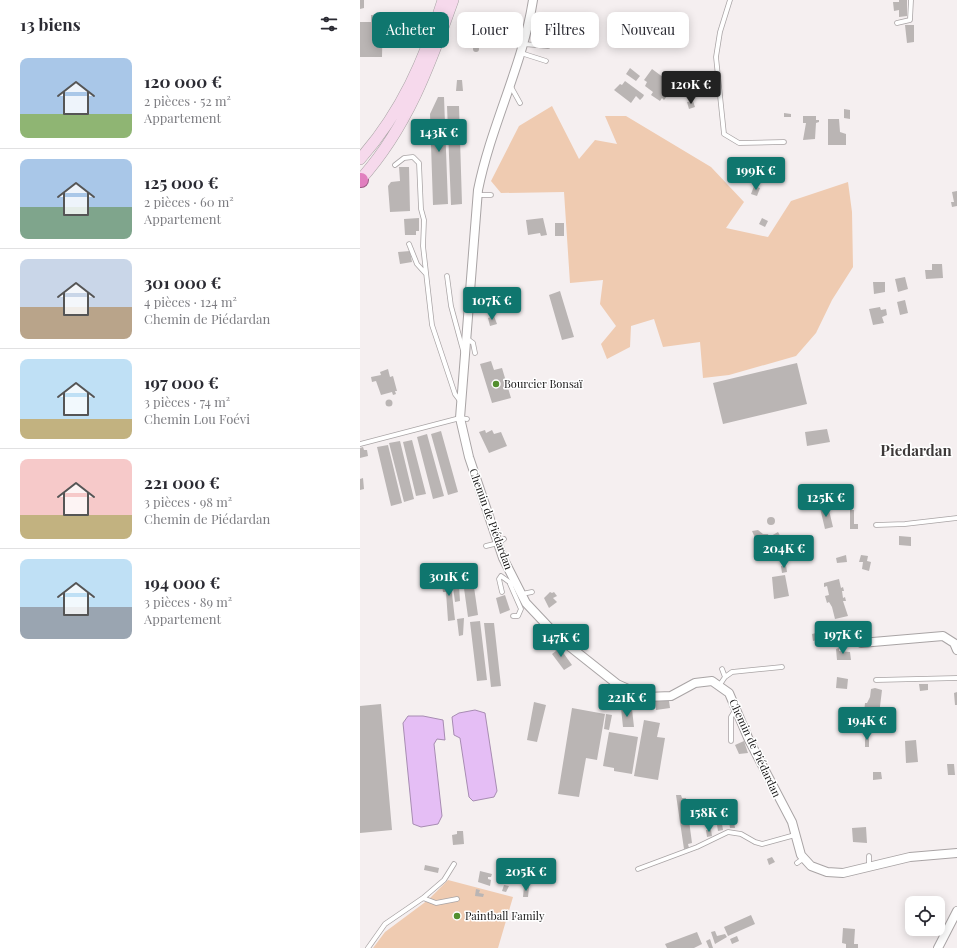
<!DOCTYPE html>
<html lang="fr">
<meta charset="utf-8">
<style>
:root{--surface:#fff;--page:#f2f2f3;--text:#2b2b33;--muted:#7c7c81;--line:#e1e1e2;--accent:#0f766e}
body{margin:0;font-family:"Playfair Display",serif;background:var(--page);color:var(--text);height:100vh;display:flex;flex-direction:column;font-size:15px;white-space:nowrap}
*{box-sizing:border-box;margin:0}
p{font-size:13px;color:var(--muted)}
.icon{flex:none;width:22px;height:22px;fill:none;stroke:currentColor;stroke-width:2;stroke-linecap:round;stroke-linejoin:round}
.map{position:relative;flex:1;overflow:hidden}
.details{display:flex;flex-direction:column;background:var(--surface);width:360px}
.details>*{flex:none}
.hud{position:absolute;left:12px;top:12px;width:380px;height:36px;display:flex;gap:8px}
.tools{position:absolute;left:545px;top:896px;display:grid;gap:8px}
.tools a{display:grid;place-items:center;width:40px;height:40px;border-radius:8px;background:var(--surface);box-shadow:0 2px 10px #0003;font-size:20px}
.price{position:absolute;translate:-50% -34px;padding:0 9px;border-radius:4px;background:var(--accent);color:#fff;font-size:13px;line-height:26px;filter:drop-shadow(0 1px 2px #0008)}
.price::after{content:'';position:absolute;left:50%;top:24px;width:12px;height:9px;margin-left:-6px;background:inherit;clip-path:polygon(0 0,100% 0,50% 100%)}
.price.selected{background:#222;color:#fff}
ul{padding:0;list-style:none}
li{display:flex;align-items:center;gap:12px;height:100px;padding:0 20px}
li+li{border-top:1px solid var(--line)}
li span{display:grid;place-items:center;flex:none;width:112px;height:80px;border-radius:8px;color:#555}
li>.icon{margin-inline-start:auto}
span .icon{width:48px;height:48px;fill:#fffc;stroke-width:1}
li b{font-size:17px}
h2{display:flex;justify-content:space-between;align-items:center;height:48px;padding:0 20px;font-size:17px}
.tag{padding:0 14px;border-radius:8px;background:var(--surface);box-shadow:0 2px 10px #0003;font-size:14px;line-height:36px}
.tag.selected{background:var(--accent);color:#fff}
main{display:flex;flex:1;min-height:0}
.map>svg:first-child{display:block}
</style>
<main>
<section class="details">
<h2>13 biens<svg class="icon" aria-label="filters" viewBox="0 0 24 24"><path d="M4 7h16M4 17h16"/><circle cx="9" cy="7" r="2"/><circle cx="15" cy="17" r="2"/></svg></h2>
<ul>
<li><span style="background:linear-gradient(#a9c7e8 70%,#8fb573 0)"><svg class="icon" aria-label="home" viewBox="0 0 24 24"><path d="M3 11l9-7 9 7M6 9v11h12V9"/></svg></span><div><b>120 000 €</b><p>2 pièces · 52 m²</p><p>Appartement</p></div></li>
<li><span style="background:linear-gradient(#a9c7e8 60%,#7fa58c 0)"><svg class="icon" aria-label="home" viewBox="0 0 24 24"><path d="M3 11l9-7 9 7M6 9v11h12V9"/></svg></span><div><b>125 000 €</b><p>2 pièces · 60 m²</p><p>Appartement</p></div></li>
<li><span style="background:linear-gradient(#c9d6e8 60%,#b9a48a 0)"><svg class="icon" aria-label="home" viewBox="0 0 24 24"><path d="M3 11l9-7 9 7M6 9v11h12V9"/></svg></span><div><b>301 000 €</b><p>4 pièces · 124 m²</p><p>Chemin de Piédardan</p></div></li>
<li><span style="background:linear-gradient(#bfe0f5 75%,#c2b280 0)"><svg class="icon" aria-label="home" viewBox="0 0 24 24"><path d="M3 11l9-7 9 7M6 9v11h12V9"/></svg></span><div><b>197 000 €</b><p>3 pièces · 74 m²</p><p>Chemin Lou Foévi</p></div></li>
<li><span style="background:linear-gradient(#f6c9c9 70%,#c2b280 0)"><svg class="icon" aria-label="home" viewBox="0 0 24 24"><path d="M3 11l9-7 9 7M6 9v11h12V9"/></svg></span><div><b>221 000 €</b><p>3 pièces · 98 m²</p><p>Chemin de Piédardan</p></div></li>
<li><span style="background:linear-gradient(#bfe0f5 60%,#9aa5b1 0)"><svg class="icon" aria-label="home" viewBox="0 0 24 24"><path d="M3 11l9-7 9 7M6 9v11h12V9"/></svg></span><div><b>194 000 €</b><p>3 pièces · 89 m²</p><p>Appartement</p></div></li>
</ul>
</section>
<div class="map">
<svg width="597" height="948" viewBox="0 0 597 948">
<rect width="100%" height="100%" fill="#f5eff0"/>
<path fill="#efcbb1" d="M192 106 219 159 235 140 257 144 245 116H266L351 167 384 202 366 228 408 237 431 201 488 182 492 212 493 267 472 300 456 333 436 356 369 375 343 378 340 342 303 347 294 319 271 326 270 347 247 359 241 344 256 326 240 304 243 280 210 283 204 192 141 193 131 181 159 126Z
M88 880 153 897 138 948H13L25 932 68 900Z"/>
<path fill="#e5bef5" stroke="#a78cb2" d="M115 710 125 713 137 791 134 797 113 801 109 797 100 738 94 735 92 717 99 713Z
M48 716H63L83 720 85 740 77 739 74 744 82 816 78 824 61 827 53 824 43 723Z"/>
<path fill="#bab5b4" d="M0 0H4V8L0 9Z
M539 0H547V16L539 17V10L534 11 533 2H539Z
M11 15H23L22 57H0V22H11Z
M127 18H136L135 37 132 36V33L124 32Z
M138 18 147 20 146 25 138 24Z
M545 25H554V42L547 43Z
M122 40 130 42 128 48 120 45Z
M113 49a3 3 0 1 1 6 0a3 3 0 1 1-6 0Z
M270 68 280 76 276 81 266 74Z
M292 69 315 86 304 100 302 98 300 101 291 95 293 92 285 86 287 82 284 80Z
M97 80H102L103 91H96Z
M265 81 284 95 283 97 280 100 276 96 271 103 254 90 260 84 262 85Z
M78 97H84L88 204 73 205 70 114Z
M333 101 335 107 329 109 327 102Z
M87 106H99L102 204 91 205Z
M484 109 490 110V119L484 118Z
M424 113 431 114V117H424Z
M443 116H456V120H459V122L456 123 455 139 443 140 446 123H443Z
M468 119H479L480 132 486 134V145H468Z
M39 167H49L50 211 30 212 28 186 31 182 40 181Z
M394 186 400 188 397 196 391 194Z
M597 191V206L592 207 591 202H594L592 192Z
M59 218V231H56V235H45L44 219Z
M183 218 187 235 181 236 180 233 168 235 166 220Z
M402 218 408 221 405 227 399 224Z
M195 223H204V236H195Z
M50 251 52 262 40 264 38 252Z
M572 264H582L583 278 566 279 565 270H572Z
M545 277 548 289 538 292 535 279Z
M513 282H525V292L514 294Z
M200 291 214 337 202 340 189 295Z
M156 296 161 306 155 308 151 297Z
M545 300 548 313 540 315 537 302Z
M520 307 521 310 526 309 527 315 522 317 524 323 513 325 509 309Z
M134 316 137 324 130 326 128 318Z
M131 361 134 370 142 368 151 398 132 403 120 364Z
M437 363 447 404 363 424 353 383Z
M28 369 30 377 33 376 37 391H35L36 394 33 395 32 392 21 395 16 381 12 382 11 377 21 375 20 372Z
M25.5 403a3.5 3.5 0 1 1 7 0a3.5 3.5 0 1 1-7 0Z
M467 429 470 442 447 446 445 432Z
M125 430 126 433 132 430 134 434 141 432 147 446 129 453 119 432Z
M81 431 98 492 88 495 71 434Z
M67 434 84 496 73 499 57 437Z
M52 440 66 494 56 496 43 442Z
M40 441 54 499 44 502 29 443Z
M28 445 42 503 31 506 17 447Z
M3 447 4 450H7L8 456 0 458V448Z
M3 478 4 489 0 490V479Z
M468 506 473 527 465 529 460 508Z
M490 510H494V524H498V529H490Z
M407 521a4 4 0 1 1 8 0a4 4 0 1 1-8 0Z
M398 530 403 534H408L409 537 418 532 423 541 427 539 431 546 417 553 409 537 396 540 392 531Z
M539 536 551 537V546L539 545Z
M486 555 487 562 477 563 476 558Z
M501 555 508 556 507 561 511 562 509 571 502 569 503 562H499Z
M426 565 427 572 422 573 421 566Z
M112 573 118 615 108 617 102 574Z
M425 575 429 596 414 599 412 577Z
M90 576 95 620 88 621 86 592H83L81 578Z
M479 579 481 588 483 587 484 591H482L483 598 485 597 486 601H483L488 616 475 619 472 607 469 602 467 603 465 596 469 595 467 586 464 587V583Z
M99 586 100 601 95 602 93 587Z
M190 592 192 593 194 592 197 596 193 598 197 602 189 608 184 598Z
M145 595 150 610 140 614 136 598Z
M104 618 103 635 99 636 97 619Z
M120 621 127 680 117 681 110 622Z
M124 623H134L141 686 131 687Z
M456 633 457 640 453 641 452 634Z
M197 644 212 665 204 670 192 654 196 651 193 647Z
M479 648V651L490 652 491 660H477L476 649Z
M477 677 488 679 487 689 476 688Z
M559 684H568V690L560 691Z
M515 688 522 690 519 715 504 713 505 703H507L510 697 511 689Z
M597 692V705H595L594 693Z
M253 698 255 702 245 706 243 702Z
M295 701H309L310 708 296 710Z
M174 702 186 705 177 742 167 740Z
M21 704 32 830 0 833V706Z
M212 708 245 714 237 760 226 758 219 797 198 794Z
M261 708 272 709 274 727H263Z
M246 714 252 715 249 730 244 729Z
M284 720 300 723 297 737 305 738 298 780 274 776Z
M249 732 278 737 272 774 254 771V768L243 766Z
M503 733 505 734 506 737H509V747H505V737Z
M556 740 558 762 546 763 545 741Z
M384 741 388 753 379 754 375 745Z
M587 764H594L595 775H588Z
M513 772H521L522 779 513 780Z
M316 795H321L322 798H326L332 843 328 844 329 848 324 849Z
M374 821 375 828H370L369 822Z
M362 824 363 830 358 831 357 825Z
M506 827 507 843 493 842 492 828Z
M346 830H351L352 836 347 837Z
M97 831H103L104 844 93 845 92 835 97 834Z
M412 857 415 862 409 865 407 859Z
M65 865 79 868 78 873 64 870Z
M120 871 132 874 131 877H128V879L131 880 130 886 118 882Z
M144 885 149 886 146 892 142 891Z
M164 886 169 887 168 897H163Z
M116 889 120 890 119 893 124 894 123 897 115 896Z
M391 915 395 924 368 936 364 927Z
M483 928 495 929 494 944H498V948H486V944L482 943Z
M355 931 357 936 365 934 367 937 355 944 351 932Z
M337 932 342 944 334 948H307L305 944Z
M377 936 379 941 372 944 370 939Z
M350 939 353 948H349L346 941Z"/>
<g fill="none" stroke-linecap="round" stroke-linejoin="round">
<defs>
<path id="lane" d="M370 0 360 32 356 57 364 134 379 143 424 142
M537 23 550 20 551 0
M163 44 188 46
M161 53 186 61
M150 85 160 103
M35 165 44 158 53 157 59 163 61 209 64 220 63 246 72 325 95 394 101 402
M118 195H131
M49 244 57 264 66 274
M87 276 91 306 104 354
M106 338 113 343 115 353
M0 444 100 418 107 419
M516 525 545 524 597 518
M126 546 138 543 144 539
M150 584 161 609 158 616H153
M142 592 139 579 141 576 152 584
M162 594 172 592
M362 669 365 677
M516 680 597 678
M359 686 365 677 372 672 422 667
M371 741V717L376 709
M509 856V866
M437 863 444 858
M278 869 337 847 368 832 381 834 395 842 402 844 435 835
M63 898 76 903 97 899
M8 948 25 924 63 898 84 880 94 864"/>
<path id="street" d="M173 0C163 65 131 125 118 190L100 418 109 457 143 558 166 603 199 638 257 684 286 697 311 696 335 683 352 681 369 693 389 740 432 822 441 855 451 866 467 872 483 873 550 857 597 853
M501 643 583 636 594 643 597 650
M578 948 597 911"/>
<path id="secondary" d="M0 159C41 113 65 59 83 0
M0 180C47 128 70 65 93 0"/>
<path id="highway" d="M0 180H1"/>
</defs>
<use href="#lane" stroke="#a9a4a5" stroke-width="5.5"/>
<use href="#street" stroke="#a9a4a5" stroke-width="10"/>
<use href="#secondary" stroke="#a9a4a5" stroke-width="12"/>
<use href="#highway" stroke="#9a5a84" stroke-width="16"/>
<use href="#lane" stroke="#fff" stroke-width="4"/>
<use href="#street" stroke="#fff" stroke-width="8"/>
<use href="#secondary" stroke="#f6d9ec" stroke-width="11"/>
<use href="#highway" stroke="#e17fbf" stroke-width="14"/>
</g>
<g fill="#528f2f" stroke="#fff" stroke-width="1.5">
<circle cx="136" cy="384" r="4"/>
<circle cx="97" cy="916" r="4"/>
</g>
<g text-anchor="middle" stroke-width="3" stroke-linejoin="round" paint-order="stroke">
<g font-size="11" fill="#171616" stroke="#fff" text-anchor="start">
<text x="144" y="388">Bourcier Bonsaï</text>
<text x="105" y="920">Paintball Family</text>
</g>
<g font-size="11" fill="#171616" stroke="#fff">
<text transform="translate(131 519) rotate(70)" y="4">Chemin de Piédardan</text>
<text transform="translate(395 748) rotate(65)" y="4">Chemin de Piédardan</text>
</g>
<g font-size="15" font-weight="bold" fill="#3d3939" stroke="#fff">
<text x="556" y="456">Piedardan</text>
</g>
</g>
</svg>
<div class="tools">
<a><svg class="icon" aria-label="locate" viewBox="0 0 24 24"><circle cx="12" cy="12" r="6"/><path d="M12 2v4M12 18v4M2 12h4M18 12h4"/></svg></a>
</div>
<b class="price selected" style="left:331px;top:105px">120K €</b>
<b class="price" style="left:79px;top:153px">143K €</b>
<b class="price" style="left:396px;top:191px">199K €</b>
<b class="price" style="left:132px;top:321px">107K €</b>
<b class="price" style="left:466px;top:518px">125K €</b>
<b class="price" style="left:424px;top:569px">204K €</b>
<b class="price" style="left:89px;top:597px">301K €</b>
<b class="price" style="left:483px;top:655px">197K €</b>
<b class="price" style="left:201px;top:658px">147K €</b>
<b class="price" style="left:267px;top:718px">221K €</b>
<b class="price" style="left:507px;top:741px">194K €</b>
<b class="price" style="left:349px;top:833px">158K €</b>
<b class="price" style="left:166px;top:892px">205K €</b>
<div class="hud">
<a class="tag selected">Acheter</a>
<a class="tag">Louer</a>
<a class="tag">Filtres</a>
<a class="tag">Nouveau</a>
</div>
</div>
</main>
